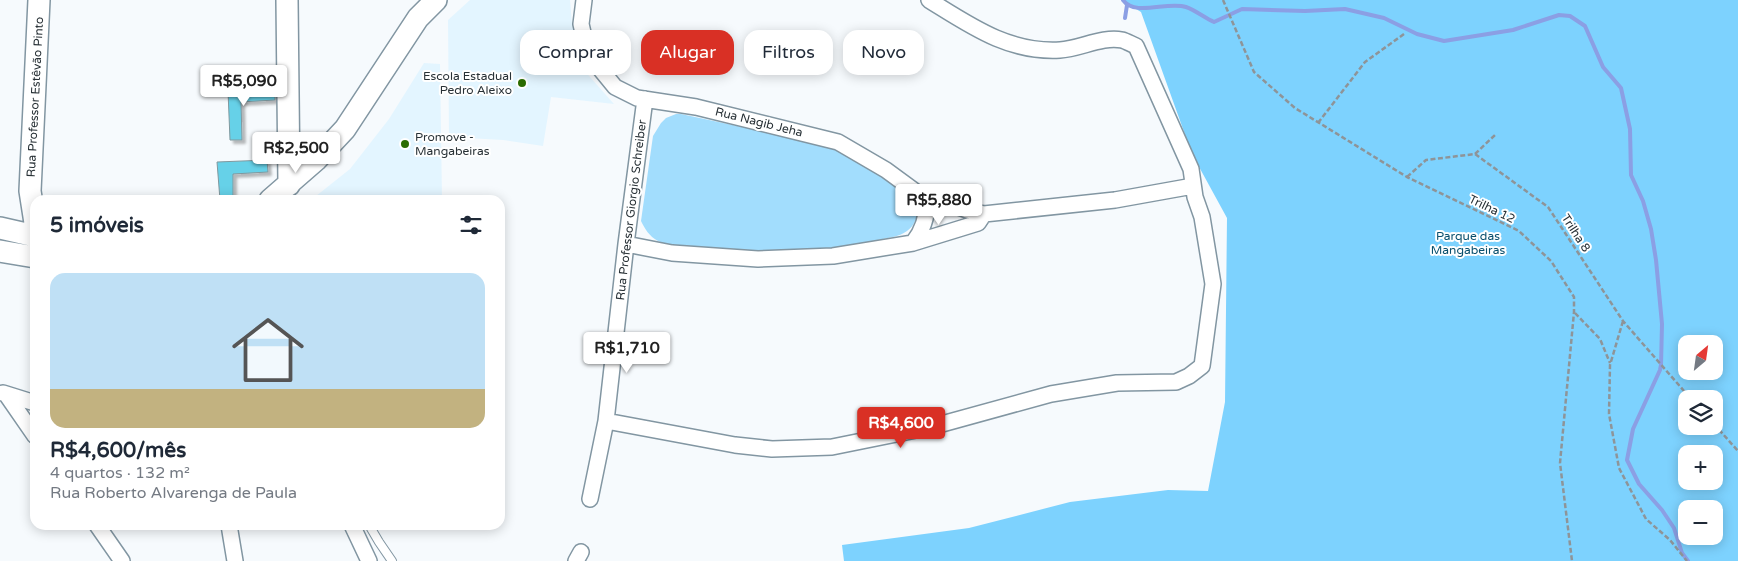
<!DOCTYPE html>
<html lang="pt">
<meta charset="utf-8">
<style>
:root{--surface:#fff;--page:#f6f6f7;--text:#1f2937;--muted:#747a83;--line:#e0e1e3;--accent:#d93025}
body{margin:0;font-family:"Varela Round",sans-serif;background:var(--page);color:var(--text);height:100vh;display:flex;flex-direction:column;font-size:19px;white-space:nowrap}
*{box-sizing:border-box;margin:0}
p{font-size:16px;color:var(--muted)}
.icon{flex:none;width:28px;height:28px;fill:none;stroke:currentColor;stroke-width:2;stroke-linecap:round;stroke-linejoin:round}
.map{position:relative;flex:1;overflow:hidden}
.details{position:absolute;left:30px;top:195px;width:475px;height:335px;display:flex;flex-direction:column;background:var(--surface);border-radius:15px;box-shadow:0 2px 12px #0003}
.details>*{flex:none}
.banner{position:absolute;left:520px;top:30px;width:475px;height:45px;display:flex;gap:10px}
.needle{width:32px;rotate:29deg}
.fabs{position:absolute;left:1678px;top:335px;display:grid;gap:10px}
.fabs a{display:grid;place-items:center;width:45px;height:45px;border-radius:10px;background:var(--surface);box-shadow:0 2px 12px #0003;font-size:25px}
.price{position:absolute;translate:-50% -42px;padding:0 11px;border-radius:5px;background:#fff;color:#222;font-size:16px;line-height:32px;filter:drop-shadow(0 1px 2px #0008)}
.price::after{content:'';position:absolute;left:50%;top:30px;width:15px;height:11px;margin-left:-8px;background:inherit;clip-path:polygon(0 0,100% 0,50% 100%)}
.price.current{background:var(--accent);color:#fff}
ul{padding:0;list-style:none}
li{display:grid;align-content:center;gap:10px;height:265px;padding:0 20px}
li+li{border-top:1px solid var(--line)}
li span{display:grid;place-items:center;height:155px;border-radius:15px;color:#555}
li>.icon{margin-inline-start:auto}
span .icon{width:90px;height:90px;fill:#fffc;stroke-width:1}
li b{font-size:21px}
h2{display:flex;justify-content:space-between;align-items:center;height:60px;padding:0 20px;font-size:21px}
.pill{padding:0 18px;border-radius:15px;background:var(--surface);box-shadow:0 2px 12px #0003;font-size:18px;line-height:45px}
.pill.current{background:var(--accent);color:#fff}
.map>svg:first-child{display:block}
</style>
<div class="map">
<svg width="1738" height="561" viewBox="0 0 1738 561">
<defs>
<filter id="shadow"><feDropShadow dx="3.5" dy="3.5" stdDeviation="1" flood-color="#0004"/></filter>
</defs>
<rect width="100%" height="100%" fill="#f6fafd"/>
<path fill="#e3f5ff" d="M470 0H570L572 24 582 68 614 104 551 97 543 146 503 140 449 137 448 20Z
M424 63 440 64 442 200H311L350 169 389 119Z"/>
<path fill="#a2ddfd" d="M676 114H681L826 145C859 158 886 180 915 200 919 212 917 224 907 231 899 237 887 238 878 240 817 255 761 253 699 247 686 246 670 247 658 241 649 236 645 229 641 221L653 136 661 123 666 118Z"/>
<path fill="#7dd2fe" fill-rule="evenodd" d="M1121 0H1738V561H844L842 545 969 528 1070 502 1168 490 1208 491 1225 402 1227 218 1192 154 1141 12ZM1686 344H1714V371H1686ZM1686 399H1714V426H1686ZM1686 454H1714V481H1686ZM1686 509H1714V536H1686Z"/>
<g fill="none" stroke-linecap="round" stroke-linejoin="round">
<path stroke="#8b9fe4" stroke-width="4" d="M1123 0C1135 17 1167 1 1186 7 1195 10 1205 18 1214 22L1242 9 1305 11 1345 9 1384 18 1417 34 1444 41 1513 30 1559 15 1570 16 1585 26 1603 67 1621 88 1630 129 1631 175 1643 201 1651 229 1656 260 1662 324 1661 365 1660 370 1633 429 1627 460 1639 484 1662 510 1674 528 1682 553 1688 561
M1125 18 1127 5"/>
</g>
<path fill="#66d1e8" stroke="#80989e" filter="url(#shadow)" d="M275 88V100L241 102 242 140H230L228 91Z
M267 160 268 172 233 174V200H220L217 162Z"/>
<g fill="none" stroke-linecap="round" stroke-linejoin="round">
<defs>
<path id="lane" d="M369 525 379 542 392 561"/>
<path id="street" d="M584 0 581 24 586 46 597 65 615 87 637 98 696 107 838 142 886 170 916 192 967 210 984 214
M913 243C924 229 928 215 927 197
M626 244 672 253 758 259 833 256 913 243 978 223 984 214 1115 200 1193 186
M3 393 35 403
M6 394 35 436
M606 421 735 445 772 449 832 447 931 427 1051 394 1117 383 1176 382 1189 376 1202 366 1213 284 1202 217 1195 197 1191 169 1136 46C1131 44 1126 41 1122 40 1102 36 1080 49 1060 50 1009 53 971 26 929 0
M590 499 606 421 626 244 645 99
M97 525 122 561
M229 525 235 561
M352 525 369 561
M576 561 581 552"/>
<path id="secondary" d="M287 0 289 185
M270 200 316 160 345 129 418 18 436 0
M35 223 30 191 39 0
M0 228 35 236
M0 251 35 257"/>
</defs>
<use href="#lane" stroke="#8296a2" stroke-width="10"/>
<use href="#street" stroke="#8296a2" stroke-width="18"/>
<use href="#secondary" stroke="#8296a2" stroke-width="24"/>
<path stroke="#8e9498" stroke-width="2.5" stroke-dasharray="5 2.5" stroke-linecap="butt" d="M1223 0 1254 72 1295 108 1407 177 1519 231 1551 261 1574 297V312L1560 463 1572 561
M1318 123 1365 62 1404 34
M1475 154 1496 134
M1407 177 1426 160 1475 154 1548 207 1623 321 1691 399
M1575 313 1600 339 1610 363
M1623 321 1610 365 1609 414 1619 468 1646 519 1670 540 1687 561
M1714 424 1738 451"/>
<use href="#lane" stroke="#fff" stroke-width="8"/>
<use href="#street" stroke="#fff" stroke-width="15"/>
<use href="#secondary" stroke="#fff" stroke-width="21"/>
</g>
<g fill="#2b6c01" stroke="#fff" stroke-width="2">
<circle cx="522" cy="83" r="5"/>
<circle cx="405" cy="144" r="5"/>
</g>
<g text-anchor="middle" stroke-width="4" stroke-linejoin="round" paint-order="stroke">
<g font-size="12" fill="#283136" stroke="#fff" text-anchor="end">
<text x="512" y="80">Escola Estadual<tspan x="512" dy="14">Pedro Aleixo</tspan></text>
<text x="415" y="141" text-anchor="start">Promove -<tspan x="415" dy="14">Mangabeiras</tspan></text>
</g>
<g font-size="12" fill="#283136" stroke="#fff">
<text transform="translate(35 97) rotate(-87)" y="4">Rua Professor Estêvão Pinto</text>
<text transform="translate(759 122) rotate(14)" y="4">Rua Nagib Jeha</text>
<text transform="translate(1492 209) rotate(26)" y="4">Trilha 12</text>
<text transform="translate(631 210) rotate(-83)" y="4">Rua Professor Giorgio Schreiber</text>
<text transform="translate(1576 233) rotate(57)" y="4">Trilha 8</text>
</g>
<g font-size="12" fill="#084f6d" stroke="#fff">
<text x="1468" y="240">Parque das<tspan x="1468" dy="14">Mangabeiras</tspan></text>
</g>
</g>
</svg>
<div class="fabs">
<a><svg class="needle" viewBox="-14 -14 28 28"><path d="M0-13l5 13h-10z" fill="#e53935"/><path d="M0 13l5-13h-10z" fill="#747a83"/></svg></a>
<a><svg class="icon" aria-label="layers" viewBox="0 0 24 24"><path d="M12 4l9 5-9 5-9-5zM3 14l9 5 9-5"/></svg></a>
<a>+</a>
<a>−</a>
</div>
<b class="price" style="left:244px;top:107px">R$5,090</b>
<b class="price" style="left:296px;top:174px">R$2,500</b>
<b class="price" style="left:939px;top:226px">R$5,880</b>
<b class="price" style="left:627px;top:374px">R$1,710</b>
<b class="price current" style="left:901px;top:449px">R$4,600</b>
<div class="banner">
<a class="pill">Comprar</a>
<a class="pill current">Alugar</a>
<a class="pill">Filtros</a>
<a class="pill">Novo</a>
</div>
<section class="details">
<h2>5 imóveis<svg class="icon" aria-label="filters" viewBox="0 0 24 24"><path d="M4 7h16M4 17h16"/><circle cx="9" cy="7" r="2"/><circle cx="15" cy="17" r="2"/></svg></h2>
<ul>
<li><span style="background:linear-gradient(#bfe0f5 75%,#c2b280 0)"><svg class="icon" aria-label="home" viewBox="0 0 24 24"><path d="M3 11l9-7 9 7M6 9v11h12V9"/></svg></span><div><b>R$4,600/mês</b><p>4 quartos · 132 m²</p><p>Rua Roberto Alvarenga de Paula</p></div></li>
</ul>
</section>
</div>
